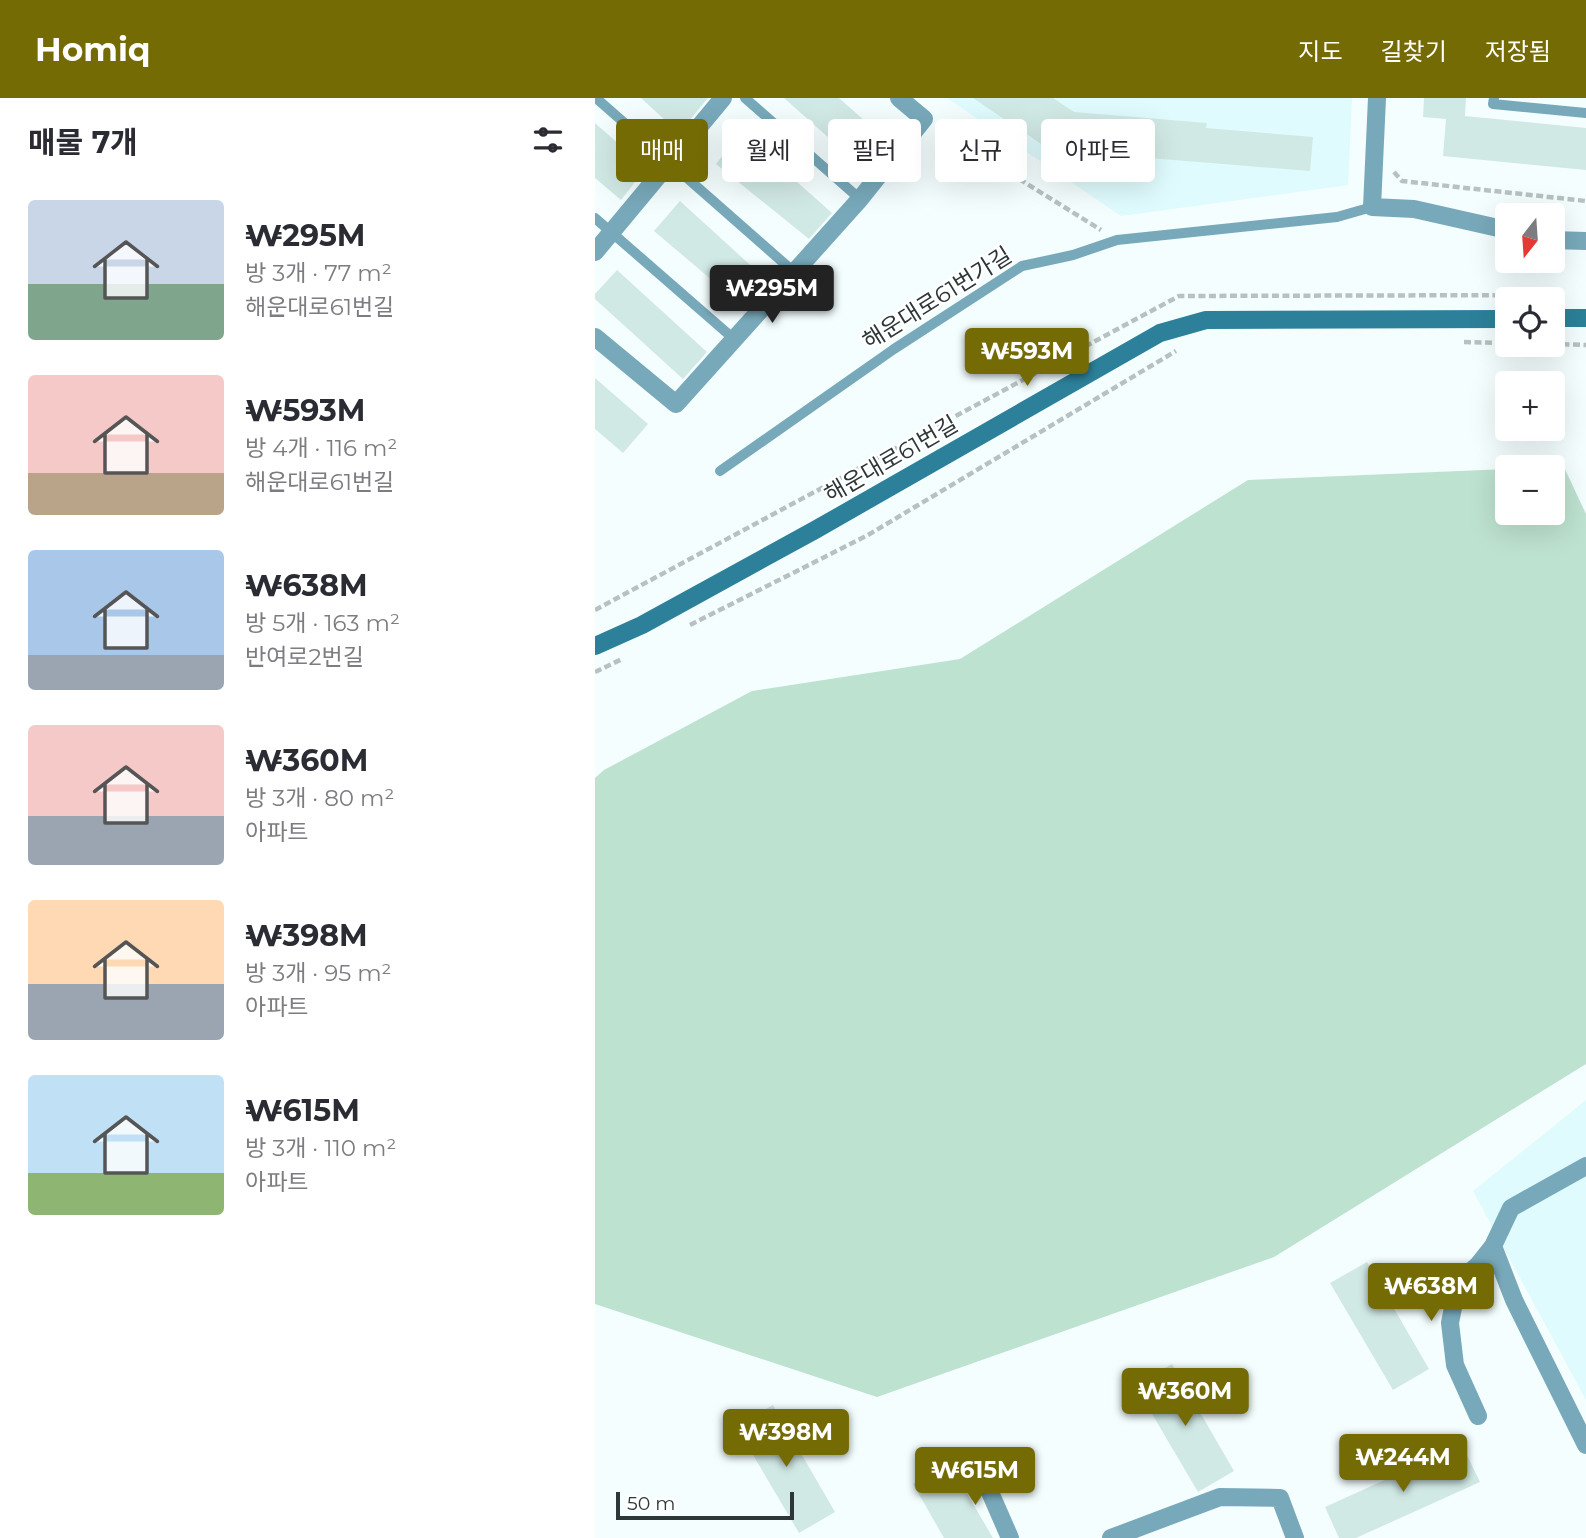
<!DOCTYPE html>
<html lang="ko">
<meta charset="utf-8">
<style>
:root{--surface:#fff;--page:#f7f7f7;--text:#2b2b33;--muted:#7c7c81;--accent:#746b05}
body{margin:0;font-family:Montserrat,"Noto Sans KR",sans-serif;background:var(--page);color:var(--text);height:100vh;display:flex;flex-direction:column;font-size:26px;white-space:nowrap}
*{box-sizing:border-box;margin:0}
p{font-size:23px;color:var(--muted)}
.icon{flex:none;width:38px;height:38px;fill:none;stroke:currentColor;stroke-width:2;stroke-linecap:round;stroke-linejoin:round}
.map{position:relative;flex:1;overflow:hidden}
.sheet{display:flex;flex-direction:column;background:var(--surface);width:595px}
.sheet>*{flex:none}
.banner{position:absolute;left:21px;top:21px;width:665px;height:63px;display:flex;gap:14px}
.needle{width:46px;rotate:197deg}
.controls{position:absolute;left:900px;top:105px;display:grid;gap:14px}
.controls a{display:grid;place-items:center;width:70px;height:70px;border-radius:7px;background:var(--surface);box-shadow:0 7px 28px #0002;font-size:35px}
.scale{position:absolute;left:21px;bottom:18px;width:178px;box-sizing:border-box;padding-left:7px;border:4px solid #2e3738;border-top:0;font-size:19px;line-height:24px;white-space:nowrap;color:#2e3738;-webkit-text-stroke:5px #fff;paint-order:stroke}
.price{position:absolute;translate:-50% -60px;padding:0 16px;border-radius:7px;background:var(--accent);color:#fff;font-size:23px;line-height:46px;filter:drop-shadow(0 2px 4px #0008)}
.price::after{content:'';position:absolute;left:50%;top:42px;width:21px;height:16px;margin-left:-10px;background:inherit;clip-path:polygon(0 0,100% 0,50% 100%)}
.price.current{background:#222;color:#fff}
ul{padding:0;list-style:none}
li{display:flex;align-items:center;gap:21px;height:175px;padding:0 28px}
li span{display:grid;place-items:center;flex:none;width:196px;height:140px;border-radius:7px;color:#555}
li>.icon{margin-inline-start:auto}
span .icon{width:84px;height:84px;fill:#fffc;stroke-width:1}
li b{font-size:30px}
h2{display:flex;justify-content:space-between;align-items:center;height:84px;padding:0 28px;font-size:30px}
.tag{padding:0 24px;border-radius:7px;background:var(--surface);box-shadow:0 7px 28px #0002;font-size:24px;line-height:63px}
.tag.current{background:var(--accent);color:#fff}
header{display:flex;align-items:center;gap:42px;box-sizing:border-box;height:98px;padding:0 35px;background:var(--accent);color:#fff}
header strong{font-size:33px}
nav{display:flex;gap:38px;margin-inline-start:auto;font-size:24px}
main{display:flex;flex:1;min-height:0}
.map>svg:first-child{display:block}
</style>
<header>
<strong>Homiq</strong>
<nav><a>지도</a><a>길찾기</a><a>저장됨</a></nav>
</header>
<main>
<section class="sheet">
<h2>매물 7개<svg class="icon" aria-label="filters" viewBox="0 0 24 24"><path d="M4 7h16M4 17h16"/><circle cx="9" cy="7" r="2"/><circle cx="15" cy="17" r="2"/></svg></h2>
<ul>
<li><span style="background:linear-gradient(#c9d6e8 60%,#7fa58c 0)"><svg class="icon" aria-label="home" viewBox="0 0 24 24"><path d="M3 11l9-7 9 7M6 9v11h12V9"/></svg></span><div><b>₩295M</b><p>방 3개 · 77 m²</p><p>해운대로61번길</p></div></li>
<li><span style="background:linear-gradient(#f6c9c9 70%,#b9a48a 0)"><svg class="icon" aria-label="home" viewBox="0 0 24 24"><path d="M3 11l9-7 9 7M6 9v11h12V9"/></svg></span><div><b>₩593M</b><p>방 4개 · 116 m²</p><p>해운대로61번길</p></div></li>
<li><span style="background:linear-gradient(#a9c7e8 75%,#9aa5b1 0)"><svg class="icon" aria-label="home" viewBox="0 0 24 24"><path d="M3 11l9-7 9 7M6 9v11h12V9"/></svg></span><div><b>₩638M</b><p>방 5개 · 163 m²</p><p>반여로2번길</p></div></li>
<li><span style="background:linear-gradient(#f6c9c9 65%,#9aa5b1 0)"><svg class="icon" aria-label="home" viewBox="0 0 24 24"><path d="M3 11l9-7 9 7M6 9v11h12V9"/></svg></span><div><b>₩360M</b><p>방 3개 · 80 m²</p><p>아파트</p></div></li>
<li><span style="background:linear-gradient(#ffd9b3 60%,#9aa5b1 0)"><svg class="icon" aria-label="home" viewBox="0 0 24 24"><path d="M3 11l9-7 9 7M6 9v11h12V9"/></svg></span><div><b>₩398M</b><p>방 3개 · 95 m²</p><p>아파트</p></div></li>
<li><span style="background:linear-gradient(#bfe0f5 70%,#8fb573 0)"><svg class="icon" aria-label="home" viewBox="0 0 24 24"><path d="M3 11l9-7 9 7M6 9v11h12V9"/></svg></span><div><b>₩615M</b><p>방 3개 · 110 m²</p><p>아파트</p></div></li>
</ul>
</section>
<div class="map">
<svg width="991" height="1440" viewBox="0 0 991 1440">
<rect width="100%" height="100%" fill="#f4feff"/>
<path fill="#dffbfd" d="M352 0H757L753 87 526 118Z
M991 1002V1302L878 1093Z"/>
<path fill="#bde2cf" d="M951 369H969L991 416V966L679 1159 282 1299 0 1206V680L9 672 157 593 365 561 653 382 912 371V415H957V369Z"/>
<path fill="#d1e9e5" d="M46 0H113L84 35Z
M189 0H244L295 45 272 74Z
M378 0H458L479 14 612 25 611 30 718 39 715 73 455 52Z
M829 0H871L870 18 991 30V72L848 58 851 21 828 19Z
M0 25 51 70 26 102 0 80Z
M146 34 237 115 214 141 121 66Z
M85 103 175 185 151 211 59 133Z
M22 172 112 254 88 281 0 201V196Z
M0 280 53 326 28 355 0 331Z
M772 1164 834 1271 798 1292 735 1185Z
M577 1266 639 1373 603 1394 540 1287Z
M178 1307 240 1414 204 1435 141 1328Z
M867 1347 885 1384 761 1440H744L730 1409Z
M354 1365 398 1440H349L318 1386Z"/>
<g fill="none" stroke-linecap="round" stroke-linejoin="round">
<path stroke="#b7c1c2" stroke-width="4.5" stroke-dasharray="7 3.5" stroke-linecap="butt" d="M344 31 506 132
M799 74 807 83 991 103
M869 244 912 245
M957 246 991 247
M0 512 584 198 960 197
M95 527 273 437 581 253
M0 574 27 561"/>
<path stroke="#78a9ba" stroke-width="10" d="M1 0 199 174
M150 0 265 101
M899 0 898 6 991 15
M0 120 139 241
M125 373 299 251 427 168 478 157 522 142 742 119 777 109"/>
<path stroke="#78a9ba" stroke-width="18" d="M782 0 777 109 819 111 912 132
M957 142 991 143
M0 154 128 0
M0 239 81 306 265 101 329 21 304 0
M991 1068 916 1110 898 1148 919 1202 991 1347
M883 1318 860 1267 855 1225 863 1184 883 1167 898 1148
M381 1362 415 1440
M516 1440 625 1399 685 1400 700 1440"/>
<path stroke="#2c8099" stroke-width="18" d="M957 220H991
M0 548 47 527 220 432 565 235 611 222 912 221"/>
</g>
<g text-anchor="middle" stroke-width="5" stroke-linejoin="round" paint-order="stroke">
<g font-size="23" fill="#2e3738" stroke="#fff">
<text transform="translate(342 200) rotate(-32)" y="8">해운대로61번가길</text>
<text transform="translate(296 361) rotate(-30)" y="8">해운대로61번길</text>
</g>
</g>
</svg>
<div class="controls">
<a><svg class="needle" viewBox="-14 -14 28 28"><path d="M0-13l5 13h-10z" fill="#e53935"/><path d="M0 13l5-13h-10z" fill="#7c7c81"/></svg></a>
<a><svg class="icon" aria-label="locate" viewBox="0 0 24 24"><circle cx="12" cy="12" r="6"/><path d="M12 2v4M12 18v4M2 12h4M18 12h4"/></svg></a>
<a>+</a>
<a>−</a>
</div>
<div class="scale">50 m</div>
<b class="price current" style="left:177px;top:227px">₩295M</b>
<b class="price" style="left:432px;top:290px">₩593M</b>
<b class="price" style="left:836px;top:1225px">₩638M</b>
<b class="price" style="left:590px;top:1330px">₩360M</b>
<b class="price" style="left:191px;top:1371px">₩398M</b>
<b class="price" style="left:808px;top:1396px">₩244M</b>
<b class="price" style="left:380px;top:1409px">₩615M</b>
<div class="banner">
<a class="tag current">매매</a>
<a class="tag">월세</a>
<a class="tag">필터</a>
<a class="tag">신규</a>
<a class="tag">아파트</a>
</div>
</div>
</main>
